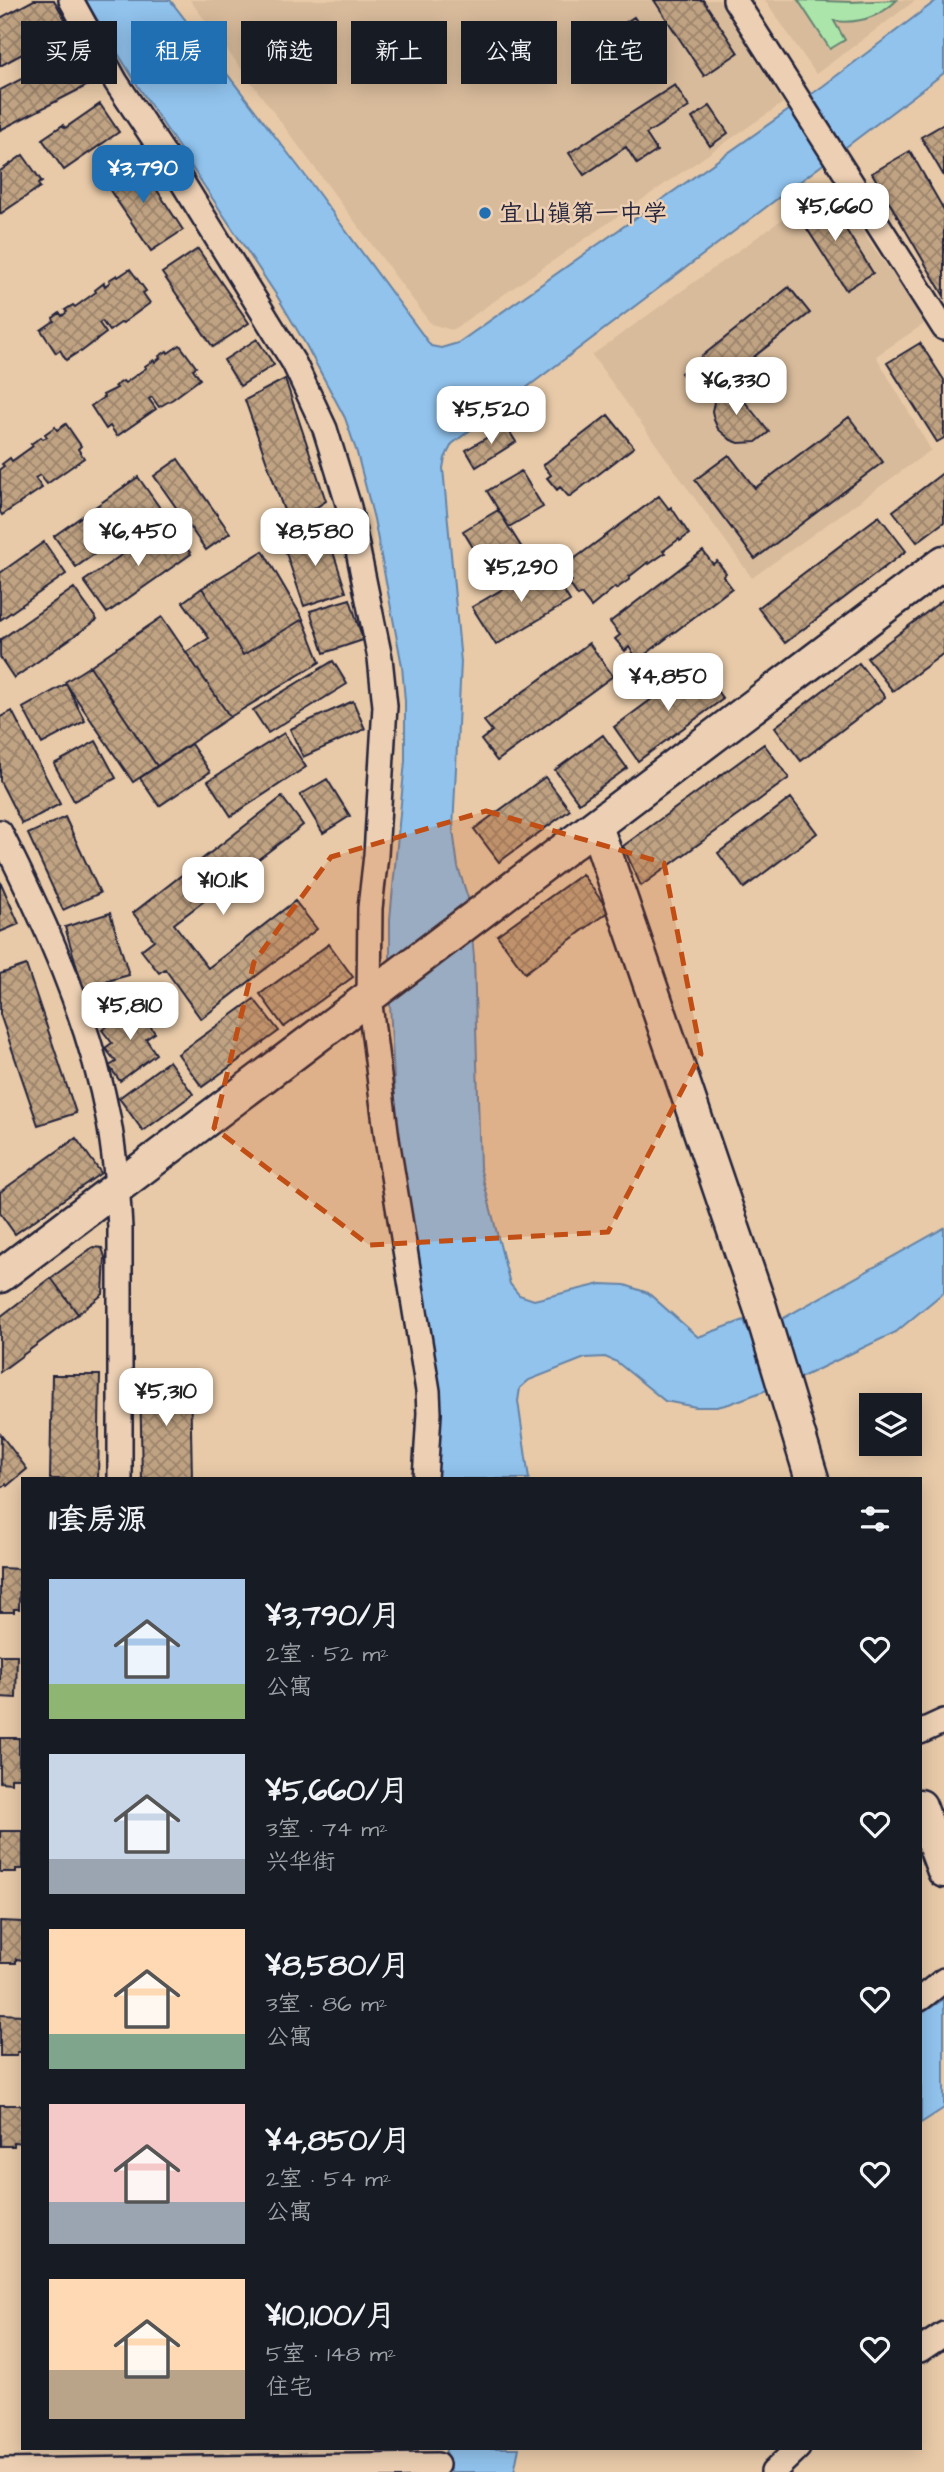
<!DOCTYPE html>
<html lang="zh">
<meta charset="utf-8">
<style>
:root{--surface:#171b24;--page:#20242c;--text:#f1f3f6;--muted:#9ea1a6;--accent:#1f6fb2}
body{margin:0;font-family:"Architects Daughter","LXGW WenKai TC",sans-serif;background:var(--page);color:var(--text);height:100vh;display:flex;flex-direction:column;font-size:26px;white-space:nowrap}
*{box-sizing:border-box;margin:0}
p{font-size:23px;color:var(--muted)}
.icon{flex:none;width:38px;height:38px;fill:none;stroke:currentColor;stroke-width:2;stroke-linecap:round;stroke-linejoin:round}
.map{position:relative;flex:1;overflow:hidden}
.side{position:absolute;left:21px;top:1477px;width:901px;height:973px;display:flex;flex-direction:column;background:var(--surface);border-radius:0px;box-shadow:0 4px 18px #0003}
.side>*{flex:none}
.top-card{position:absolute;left:21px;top:21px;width:903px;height:63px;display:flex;gap:14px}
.buttons{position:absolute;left:859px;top:1393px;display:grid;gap:14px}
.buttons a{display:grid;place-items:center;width:63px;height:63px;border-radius:0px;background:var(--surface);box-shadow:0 4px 18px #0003;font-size:35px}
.price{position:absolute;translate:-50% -60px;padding:0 16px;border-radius:14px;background:#fff;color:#222;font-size:23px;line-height:46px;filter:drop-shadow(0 2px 4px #0008)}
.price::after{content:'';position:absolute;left:50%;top:42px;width:21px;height:16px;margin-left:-10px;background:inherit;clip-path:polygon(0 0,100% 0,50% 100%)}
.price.selected{background:var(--accent);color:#fff}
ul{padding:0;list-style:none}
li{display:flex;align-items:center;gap:21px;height:175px;padding:0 28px}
li span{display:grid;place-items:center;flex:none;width:196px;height:140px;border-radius:0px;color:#555}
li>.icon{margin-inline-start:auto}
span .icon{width:84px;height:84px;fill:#fffc;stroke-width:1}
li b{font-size:30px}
h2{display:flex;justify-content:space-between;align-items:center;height:84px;padding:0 28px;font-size:30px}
.chip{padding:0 24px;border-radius:0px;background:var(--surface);box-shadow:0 4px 18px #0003;font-size:24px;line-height:63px}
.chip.selected{background:var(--accent);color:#fff}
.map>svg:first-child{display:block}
</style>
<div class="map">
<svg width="944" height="2472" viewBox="0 0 944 2472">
<defs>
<pattern id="building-cross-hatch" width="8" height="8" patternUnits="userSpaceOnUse" patternTransform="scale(1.75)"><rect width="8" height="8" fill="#c0a382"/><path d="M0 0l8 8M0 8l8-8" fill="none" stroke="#9c846c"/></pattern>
</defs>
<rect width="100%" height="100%" fill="#e8caa8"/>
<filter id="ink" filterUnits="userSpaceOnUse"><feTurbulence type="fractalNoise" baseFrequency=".0143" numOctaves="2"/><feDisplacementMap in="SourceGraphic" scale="14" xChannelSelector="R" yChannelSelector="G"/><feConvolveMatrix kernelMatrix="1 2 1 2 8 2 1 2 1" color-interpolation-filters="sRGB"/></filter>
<g filter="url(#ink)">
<path fill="#d8bb9b" d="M190 0H719L783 103 452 330 431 324Z
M765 0H916L816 74Z
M829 186 927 322 876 356 931 450 752 578 592 355Z"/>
<path fill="#abe5aa" stroke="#668472" stroke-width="2" d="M798 0 851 2 897 0C879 18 859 24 834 21L845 40 830 49Z"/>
<path fill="#91c3ed" stroke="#6583a6" stroke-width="2" d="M85 0H170L301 170 431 346 441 348 458 343 823 86 937 0H944V73L452 444 445 458 443 468 461 662 453 830 458 867 469 901 474 957 480 1167 510 1284 519 1295 534 1300 601 1284 625 1285 648 1293 698 1337 744 1320 749 1332 780 1320 944 1228V1292L896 1332 802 1377 729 1404 717 1407H696L665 1401 617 1362 605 1357 585 1358 529 1380 520 1388 518 1401 529 1479H433L419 1291 396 1118 390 1004V919L405 761V701L402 666 374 519 357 453 345 418 306 345 277 296 138 86Z
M944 1999V2108L921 2123V2014Z
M446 2448H519L514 2472H444Z"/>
<path fill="url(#building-cross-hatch)" stroke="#22223b" stroke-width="2" d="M34 0H54L70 28 0 66V18Z
M654 0H703L738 53 704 76Z
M634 17 650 41 604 70 588 47Z
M75 51 92 83 0 130V90Z
M675 85 689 107 646 134 657 151 637 164 626 147 584 175 569 153Z
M100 104 119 132 64 170 42 139 63 125 65 128Z
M710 106 728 133 710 146 692 118Z
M944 124V176L921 137Z
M910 151 944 210V296L872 173Z
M23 155 42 182 38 184 40 187 0 214V171Z
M136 158 183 230 151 251 103 180Z
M825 196 873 273 846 290 797 213Z
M198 249 249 323 213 347 162 273Z
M130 269 146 291 143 293 150 303 123 323 122 322 109 331 102 321 99 323 106 333 81 352 80 351 66 360 60 350 56 353 41 330 54 321 53 318 60 313 62 316 67 312 65 310 73 305 75 307 96 292 95 290 104 283 105 286 110 282 109 280 117 275 118 277Z
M789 287 810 313 701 398 681 373Z
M257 339 274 365 240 386 224 360Z
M920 343 944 380V438L937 442 887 363Z
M180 345 196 367 193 369 200 379 173 399 159 407 152 397 149 399 156 409 117 436 110 426 106 429 91 406 104 397 103 395 117 388 115 386 123 381 125 383 146 368 145 366 154 360 155 362 160 358 159 356 167 351 168 353Z
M285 379 326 501 289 525 245 400Z
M729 382 769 432 756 442 739 443 731 440 718 429 714 420 712 411 716 393Z
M608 415 634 447 569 497 560 487 557 490 547 478 551 475 543 465Z
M849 417 883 462 755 559 695 480 729 455 755 488Z
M66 424 81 446 78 449 84 458 47 484 40 475 35 478 42 488 2 515 0 512V469L4 466 2 464 10 458 12 461 33 446 31 444 41 437 43 439 47 437 45 434 55 427 57 430Z
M506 426 516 442 476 467 466 450Z
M178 459 230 533 206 550 154 476Z
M521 471 543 507 509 527 487 491Z
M944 472V522L917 542 893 511Z
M138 477 160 508 76 567 54 536Z
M659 496 669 509 671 507 689 534 680 541 679 539 663 551 665 553 649 564 648 562 629 577 630 579 616 589 615 587 591 607 581 594 578 596 569 583 572 581 562 568Z
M498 510 522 548 486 569 463 531Z
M879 516 906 551 785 643 758 608Z
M169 522 191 554 107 613 84 581Z
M326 530 346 592 304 606 283 544Z
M44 542 66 574 0 620V573Z
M263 551 303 619 243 655 202 588Z
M703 551 713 564 717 561 726 573 723 576 732 588 638 660 629 647 625 651 615 639 620 635 610 622Z
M547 563 570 601 496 645 472 607Z
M74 588 97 620 14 678 0 657V640Z
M202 588 243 655 303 619 320 662 230 717 186 652 209 638 183 602Z
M350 599 363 640 324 653 310 611Z
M944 599V653L893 691 867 658Z
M162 617 230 717 157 766 90 666Z
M589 643 613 676 497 761 481 740 492 731 484 721Z
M333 661 347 684 268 733 253 710Z
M859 663 885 697 801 761 775 727Z
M698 665 723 699 638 761 614 727Z
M90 666 157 766 133 782 65 682Z
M66 684 85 721 42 744 23 708Z
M353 701 365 729 303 757 290 729Z
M12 711 60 804 22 824 0 781V717Z
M284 733 306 767 231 816 208 781Z
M603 735 627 768 579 803 555 770Z
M96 741 116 778 74 801 54 764Z
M191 744 210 772 159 806 140 778Z
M764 744 789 778 641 886 623 846Z
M545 777 570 810 499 862 474 829Z
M327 779 350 816 323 833 300 795Z
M282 797 303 825 174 924 208 968 295 901 317 929 201 1019 165 969 159 973 141 950 154 940 133 913Z
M791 798 817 833 744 888 718 853Z
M65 817 100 893 63 910 28 834Z
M582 874 609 911 525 973 497 935Z
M0 881 19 924 0 932Z
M110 913 129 975 83 988 65 927Z
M329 944 353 977 284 1027 260 994Z
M26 965 76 1113 38 1125 0 1014V974Z
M254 999 279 1031 202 1087 178 1054Z
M139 1003 149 1016 145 1019 155 1033 146 1039 156 1054 120 1081 109 1066 116 1062 105 1048 112 1043 102 1030Z
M169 1061 193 1094 143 1131 119 1098Z
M76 1138 101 1173 15 1234 0 1213V1192Z
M93 1247 102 1248 105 1257 103 1294 78 1314 51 1278Z
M51 1278 78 1314 0 1372V1317Z
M52 1375H100L98 1479H50Z
M190 1377 192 1479H142L140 1378Z
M1 1435 27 1469 7 1486 6 1484 0 1489Z
M0 1568 20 1569 19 1609H14V1612H0Z
M0 1655H17L16 1698 0 1697Z
M0 1738H19V1778H11V1783L0 1782Z
M0 1831H23V1869H16V1872H0Z
M0 1921 23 1922V1960L16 1959V1963H0Z
M0 2014 23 2015V2052H17V2056H0Z
M0 2105H23V2143L14 2142V2146H0Z"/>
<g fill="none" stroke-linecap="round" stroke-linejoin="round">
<defs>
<path id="street" d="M71 0 116 82 176 172 294 363 325 429 349 507 380 658 385 706 376 855 370 908 369 997 387 1139 428 1391 429 1413 425 1479
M735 0 944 328
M0 832C45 922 89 1018 108 1117 115 1154 118 1191 120 1228V1479
M920 1732 944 1721
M920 1999 944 1980
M920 2350 944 2334
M0 2471 437 2465
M773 2472 798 2448"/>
<path id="secondary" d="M596 826 760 1307 812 1479
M0 1276 944 562
M920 1806 944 1871"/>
</defs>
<use href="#street" stroke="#22223b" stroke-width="28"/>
<use href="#secondary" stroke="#22223b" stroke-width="37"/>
<use href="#street" stroke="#edd0b3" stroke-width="23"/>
<use href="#secondary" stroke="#edd0b3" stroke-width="32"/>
</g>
</g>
<path fill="#c04e15" fill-opacity="0.2" stroke="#c04e15" stroke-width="5" stroke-dasharray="14 9" stroke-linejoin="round" d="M486 811 664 863 701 1054 608 1232 369 1245 214 1128 254 962 331 857Z"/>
<circle fill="#1f6fb2" stroke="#edd0b3" stroke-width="2.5" cx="485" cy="213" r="7"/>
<g text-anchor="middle" stroke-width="5" stroke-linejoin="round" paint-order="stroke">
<g font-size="24" fill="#22223b" stroke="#edd0b3" text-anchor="start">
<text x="499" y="221">宜山镇第一中学</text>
</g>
</g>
</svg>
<div class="buttons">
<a><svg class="icon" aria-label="layers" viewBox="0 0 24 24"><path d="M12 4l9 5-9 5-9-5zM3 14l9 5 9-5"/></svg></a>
</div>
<b class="price selected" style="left:143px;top:205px">¥3,790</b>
<b class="price" style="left:835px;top:243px">¥5,660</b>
<b class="price" style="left:736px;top:417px">¥6,330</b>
<b class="price" style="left:491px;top:446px">¥5,520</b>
<b class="price" style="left:138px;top:568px">¥6,450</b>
<b class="price" style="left:315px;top:568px">¥8,580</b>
<b class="price" style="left:521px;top:604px">¥5,290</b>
<b class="price" style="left:668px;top:713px">¥4,850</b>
<b class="price" style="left:223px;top:917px">¥10.1K</b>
<b class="price" style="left:130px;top:1042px">¥5,810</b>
<b class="price" style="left:166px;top:1428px">¥5,310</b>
<div class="top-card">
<a class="chip">买房</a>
<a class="chip selected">租房</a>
<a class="chip">筛选</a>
<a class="chip">新上</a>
<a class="chip">公寓</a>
<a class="chip">住宅</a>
</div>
<section class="side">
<h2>11套房源<svg class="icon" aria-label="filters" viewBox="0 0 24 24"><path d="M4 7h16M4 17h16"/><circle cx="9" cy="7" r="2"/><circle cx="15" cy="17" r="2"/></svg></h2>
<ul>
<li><span style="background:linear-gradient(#a9c7e8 75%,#8fb573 0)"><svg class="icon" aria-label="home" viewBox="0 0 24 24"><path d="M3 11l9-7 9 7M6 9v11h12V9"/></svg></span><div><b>¥3,790/月</b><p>2室 · 52 m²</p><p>公寓</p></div><svg class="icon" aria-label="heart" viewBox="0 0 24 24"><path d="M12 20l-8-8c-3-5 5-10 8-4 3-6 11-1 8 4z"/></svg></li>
<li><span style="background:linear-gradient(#c9d6e8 75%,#9aa5b1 0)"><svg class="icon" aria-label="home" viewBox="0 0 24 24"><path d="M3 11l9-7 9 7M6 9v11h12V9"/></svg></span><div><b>¥5,660/月</b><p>3室 · 74 m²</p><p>兴华街</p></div><svg class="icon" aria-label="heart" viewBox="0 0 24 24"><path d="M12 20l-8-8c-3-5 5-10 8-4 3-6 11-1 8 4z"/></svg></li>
<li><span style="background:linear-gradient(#ffd9b3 75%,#7fa58c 0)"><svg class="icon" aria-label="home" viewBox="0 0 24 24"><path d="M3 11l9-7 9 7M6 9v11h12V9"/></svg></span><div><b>¥8,580/月</b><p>3室 · 86 m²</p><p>公寓</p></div><svg class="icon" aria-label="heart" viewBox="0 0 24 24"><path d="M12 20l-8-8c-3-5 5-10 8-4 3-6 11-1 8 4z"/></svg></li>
<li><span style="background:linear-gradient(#f6c9c9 70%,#9aa5b1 0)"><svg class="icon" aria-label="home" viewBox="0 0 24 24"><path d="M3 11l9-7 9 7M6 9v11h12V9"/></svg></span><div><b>¥4,850/月</b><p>2室 · 54 m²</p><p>公寓</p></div><svg class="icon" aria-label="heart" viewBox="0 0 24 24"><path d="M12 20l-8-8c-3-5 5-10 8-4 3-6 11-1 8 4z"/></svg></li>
<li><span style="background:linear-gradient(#ffd9b3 65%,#b9a48a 0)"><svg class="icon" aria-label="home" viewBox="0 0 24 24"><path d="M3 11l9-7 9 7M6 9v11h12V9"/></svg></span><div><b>¥10,100/月</b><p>5室 · 148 m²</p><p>住宅</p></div><svg class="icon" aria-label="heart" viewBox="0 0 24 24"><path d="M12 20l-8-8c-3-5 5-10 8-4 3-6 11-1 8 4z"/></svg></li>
</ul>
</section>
</div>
